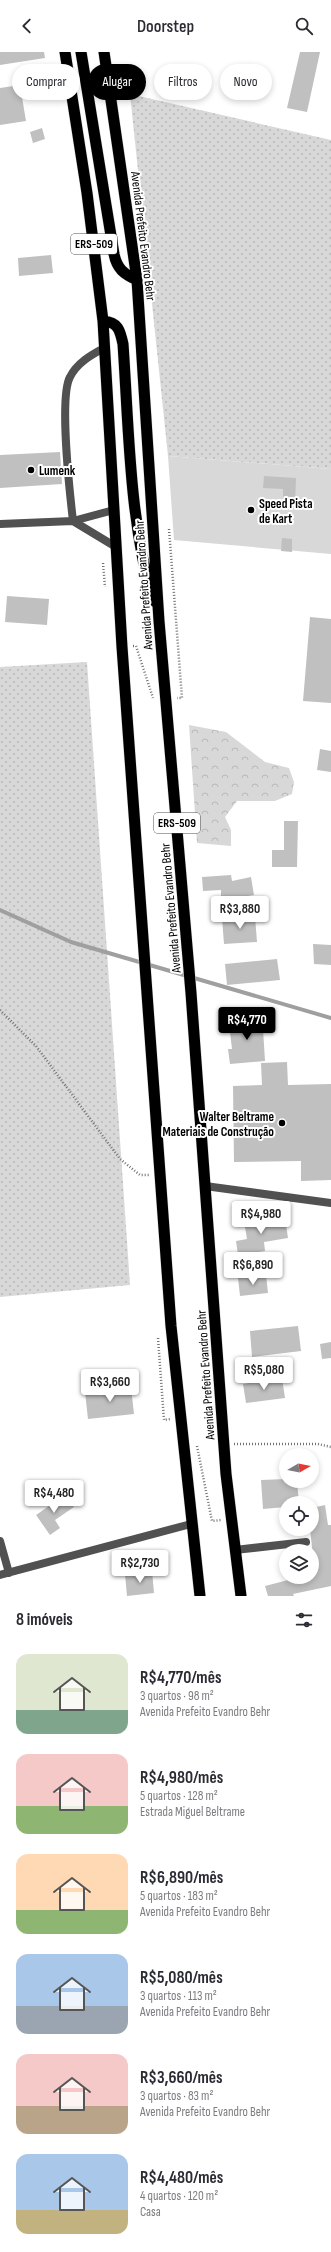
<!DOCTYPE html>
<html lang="pt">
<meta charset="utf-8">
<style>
:root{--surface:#fff;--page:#f7f7f7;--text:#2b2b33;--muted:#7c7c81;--accent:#000}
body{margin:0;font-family:"Sofia Sans Condensed",sans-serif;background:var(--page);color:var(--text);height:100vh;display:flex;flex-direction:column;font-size:15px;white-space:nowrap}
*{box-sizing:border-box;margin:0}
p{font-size:13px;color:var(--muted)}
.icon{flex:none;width:22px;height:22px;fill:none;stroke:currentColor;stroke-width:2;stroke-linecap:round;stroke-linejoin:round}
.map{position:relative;height:1544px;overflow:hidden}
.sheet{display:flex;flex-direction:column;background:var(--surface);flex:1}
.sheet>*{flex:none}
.hud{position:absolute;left:12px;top:12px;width:307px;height:36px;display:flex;gap:8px}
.needle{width:26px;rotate:81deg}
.tools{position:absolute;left:279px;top:1396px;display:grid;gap:8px}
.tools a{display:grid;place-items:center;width:40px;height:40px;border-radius:50%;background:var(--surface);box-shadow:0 2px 6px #0003;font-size:20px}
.price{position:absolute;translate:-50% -34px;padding:0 9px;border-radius:4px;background:#fff;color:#222;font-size:13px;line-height:26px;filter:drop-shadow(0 1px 2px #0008)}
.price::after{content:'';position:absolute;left:50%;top:24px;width:12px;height:9px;margin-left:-6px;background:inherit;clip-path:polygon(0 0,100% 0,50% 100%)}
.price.current{background:var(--accent);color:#fff}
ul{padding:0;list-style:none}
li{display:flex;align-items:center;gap:12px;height:100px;padding:0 16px}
li span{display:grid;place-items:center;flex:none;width:112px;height:80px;border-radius:12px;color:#555}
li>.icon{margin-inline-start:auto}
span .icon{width:48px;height:48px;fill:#fffc;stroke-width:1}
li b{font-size:17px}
h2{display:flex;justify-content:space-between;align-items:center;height:48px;padding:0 16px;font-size:17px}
.chip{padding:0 14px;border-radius:18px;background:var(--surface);box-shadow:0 2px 6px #0003;font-size:14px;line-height:36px}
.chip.current{background:var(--accent);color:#fff}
header{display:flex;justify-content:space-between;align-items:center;height:52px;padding:0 16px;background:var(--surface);font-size:18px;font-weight:600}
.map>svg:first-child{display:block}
</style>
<header><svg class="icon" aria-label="back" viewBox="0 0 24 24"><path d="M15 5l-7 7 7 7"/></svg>Doorstep<svg class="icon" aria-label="search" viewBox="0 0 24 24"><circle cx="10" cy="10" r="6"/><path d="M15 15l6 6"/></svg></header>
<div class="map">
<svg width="331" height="1544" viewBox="0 0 331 1544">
<defs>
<pattern id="grass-dots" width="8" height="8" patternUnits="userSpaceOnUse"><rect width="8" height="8" fill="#d8d8d8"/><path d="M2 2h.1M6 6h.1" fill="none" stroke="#b8b8b8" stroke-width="1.8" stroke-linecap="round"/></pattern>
<pattern id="forest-crowns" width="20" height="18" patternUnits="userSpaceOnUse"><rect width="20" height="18" fill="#d8d8d8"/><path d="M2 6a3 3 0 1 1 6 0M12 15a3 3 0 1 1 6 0" fill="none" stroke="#b8b8b8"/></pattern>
</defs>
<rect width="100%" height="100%" fill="#fff"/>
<path fill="url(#grass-dots)" d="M130 42 331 88V417L168 404Z
M87 610 130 1233 0 1245V615Z"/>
<path fill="url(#forest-crowns)" d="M189 673 226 680 265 710 289 716 294 730 292 742 275 749H237L225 765 231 778V794L197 791Z"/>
<path fill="#d8d8d8" d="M168 404 331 417V502L174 488Z"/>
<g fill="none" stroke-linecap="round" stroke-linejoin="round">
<path stroke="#9f9f9f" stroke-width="4" d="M0 858 71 890 331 966"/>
</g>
<path fill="#c0c0c0" d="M0 0H44L45 6 0 13Z
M300 0H320L307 60 287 56Z
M20 33 26 69 0 73V36Z
M42 76 45 87 33 91 30 80Z
M51 203 53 221 19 224 18 206Z
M60 400 62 432 0 436V403Z
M264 424 296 426 295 454 283 453V437L263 436Z
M282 486 292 487V500L281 499Z
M7 544 49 547 47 573 5 570Z
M310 565 331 567V651L303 649Z
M320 697 331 699V720L317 718Z
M284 769H298L297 815H272V798H284Z
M231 823 232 829 251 825 254 843 236 846V844L221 845V838L203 839 202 825Z
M255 864 257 890 224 892 222 866Z
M313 892 331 893V913L314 912Z
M277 907 280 928 227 933 225 912Z
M262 961 265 1009 230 1012 228 997H232L229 972 247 970 246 962Z
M287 1010 288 1033 331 1032V1128L301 1129V1109L234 1110 233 1034 262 1033 261 1011Z
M262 1166 263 1170 285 1166 288 1186 264 1190 265 1199 238 1203 236 1189 247 1187 244 1169Z
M266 1223 268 1241 240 1244 238 1226Z
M298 1274 301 1299 252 1305 250 1279Z
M331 1290V1306L322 1307 320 1292Z
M282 1326 285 1346 246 1351 243 1332Z
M131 1335 134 1362 88 1367 85 1340Z
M286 1427V1429H297L299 1451H286V1455L263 1457 261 1428Z
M65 1443 74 1455 55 1468 60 1476 50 1483 36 1463Z
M325 1453 328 1473H331V1534L293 1542 294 1544H268L265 1534 300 1525H312V1522H315L310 1477H312V1456Z
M152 1519 154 1541 127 1544 125 1522Z"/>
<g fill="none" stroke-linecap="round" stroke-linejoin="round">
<defs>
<path id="trunk" d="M65 0 87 141 103 269 122 595 171 1274 200 1544
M81 0 114 202C117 217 124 222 137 228
M104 0 137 228 159 569 191 941 226 1422 241 1544
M103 269C118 270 120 278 123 292 129 378 129 466 153 549"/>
</defs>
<use href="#trunk" stroke="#dbdbdb" stroke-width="12"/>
<path stroke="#737373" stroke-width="2.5" stroke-dasharray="1 2" stroke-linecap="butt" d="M169 477 182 646H177
M103 511 105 535
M133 594H136L153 646
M0 958 36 994 120 1107 140 1123H150
M158 1286 164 1368 171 1367
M234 1392H318L331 1395
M197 1394 212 1469 221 1468"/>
<path stroke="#515151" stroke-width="8" d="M73 469C70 443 59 345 70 325 77 311 91 303 104 296
M235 1498 306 1490"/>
<path stroke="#515151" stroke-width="8" d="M73 469 116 495
M0 472 73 469 114 458
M0 1489 9 1521
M0 1523 191 1472"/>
<path stroke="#515151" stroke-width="8" d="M205 1134 331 1151"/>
<use href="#trunk" stroke="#000" stroke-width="11"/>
</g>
<g fill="#000" stroke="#fff" stroke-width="1.5">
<circle cx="31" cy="418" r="4"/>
<circle cx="251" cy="458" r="4"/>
<circle cx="282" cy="1071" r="4"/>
</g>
<g text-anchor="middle" stroke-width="4" stroke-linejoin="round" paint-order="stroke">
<g fill="#fff" stroke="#4c4c4c" stroke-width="1">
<rect x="71" y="182" width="46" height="20" rx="3"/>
<rect x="154" y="761" width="46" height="20" rx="3"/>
</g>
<g font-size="12" font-weight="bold" fill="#000">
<text x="94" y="196">ERS-509</text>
<text x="177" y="775">ERS-509</text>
</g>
<g font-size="13" fill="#000" stroke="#fff">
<text transform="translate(144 184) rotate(83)" y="5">Avenida Prefeito Evandro Behr</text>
<text transform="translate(143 533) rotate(-94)" y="5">Avenida Prefeito Evandro Behr</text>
<text transform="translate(170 856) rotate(-95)" y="5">Avenida Prefeito Evandro Behr</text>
<text transform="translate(205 1323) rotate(-94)" y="5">Avenida Prefeito Evandro Behr</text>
</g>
<g font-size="13" font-weight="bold" fill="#000" stroke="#fff" text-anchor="start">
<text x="39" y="423">Lumenk</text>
<text x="259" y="456">Speed Pista<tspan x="259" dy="15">de Kart</tspan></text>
<text x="274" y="1069" text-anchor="end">Walter Beltrame<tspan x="274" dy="15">Materiais de Construção</tspan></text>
</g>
</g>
</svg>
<div class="tools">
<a><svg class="needle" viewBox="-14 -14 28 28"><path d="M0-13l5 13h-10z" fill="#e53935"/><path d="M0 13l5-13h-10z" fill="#7c7c81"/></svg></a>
<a><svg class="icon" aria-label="locate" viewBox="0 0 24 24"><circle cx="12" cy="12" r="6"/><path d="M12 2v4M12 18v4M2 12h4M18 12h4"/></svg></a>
<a><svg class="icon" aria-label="layers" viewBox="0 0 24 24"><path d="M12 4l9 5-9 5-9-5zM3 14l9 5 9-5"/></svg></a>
</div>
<b class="price" style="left:240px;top:878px">R$3,880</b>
<b class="price current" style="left:247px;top:989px">R$4,770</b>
<b class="price" style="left:261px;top:1183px">R$4,980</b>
<b class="price" style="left:253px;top:1234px">R$6,890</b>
<b class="price" style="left:264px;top:1339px">R$5,080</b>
<b class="price" style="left:110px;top:1351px">R$3,660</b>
<b class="price" style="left:54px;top:1462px">R$4,480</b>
<b class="price" style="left:140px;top:1532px">R$2,730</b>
<div class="hud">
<a class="chip">Comprar</a>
<a class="chip current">Alugar</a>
<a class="chip">Filtros</a>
<a class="chip">Novo</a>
</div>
</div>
<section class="sheet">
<h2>8 imóveis<svg class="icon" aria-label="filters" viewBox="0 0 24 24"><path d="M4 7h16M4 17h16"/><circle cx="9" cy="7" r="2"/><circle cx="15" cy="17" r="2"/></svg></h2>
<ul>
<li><span style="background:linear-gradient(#dfe7d0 70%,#7fa58c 0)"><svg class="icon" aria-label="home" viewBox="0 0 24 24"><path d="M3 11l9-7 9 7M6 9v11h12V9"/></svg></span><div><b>R$4,770/mês</b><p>3 quartos · 98 m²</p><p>Avenida Prefeito Evandro Behr</p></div></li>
<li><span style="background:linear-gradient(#f6c9c9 65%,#8fb573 0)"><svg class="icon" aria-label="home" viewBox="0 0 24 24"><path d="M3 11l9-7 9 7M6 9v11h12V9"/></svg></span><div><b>R$4,980/mês</b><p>5 quartos · 128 m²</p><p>Estrada Miguel Beltrame</p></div></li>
<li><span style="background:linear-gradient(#ffd9b3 70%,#8fb573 0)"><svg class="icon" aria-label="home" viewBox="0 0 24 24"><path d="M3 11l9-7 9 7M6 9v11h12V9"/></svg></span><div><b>R$6,890/mês</b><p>5 quartos · 183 m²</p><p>Avenida Prefeito Evandro Behr</p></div></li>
<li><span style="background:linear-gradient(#a9c7e8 65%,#9aa5b1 0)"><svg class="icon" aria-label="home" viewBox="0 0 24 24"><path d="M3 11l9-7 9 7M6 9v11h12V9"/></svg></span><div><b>R$5,080/mês</b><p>3 quartos · 113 m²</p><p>Avenida Prefeito Evandro Behr</p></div></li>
<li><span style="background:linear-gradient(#f6c9c9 65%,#b9a48a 0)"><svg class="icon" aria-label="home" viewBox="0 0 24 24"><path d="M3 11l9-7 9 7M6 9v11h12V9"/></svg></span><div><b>R$3,660/mês</b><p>3 quartos · 83 m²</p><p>Avenida Prefeito Evandro Behr</p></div></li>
<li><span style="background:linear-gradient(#a9c7e8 70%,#c2b280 0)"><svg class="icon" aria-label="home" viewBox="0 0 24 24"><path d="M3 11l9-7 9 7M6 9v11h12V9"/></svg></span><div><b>R$4,480/mês</b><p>4 quartos · 120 m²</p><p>Casa</p></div></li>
</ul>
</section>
